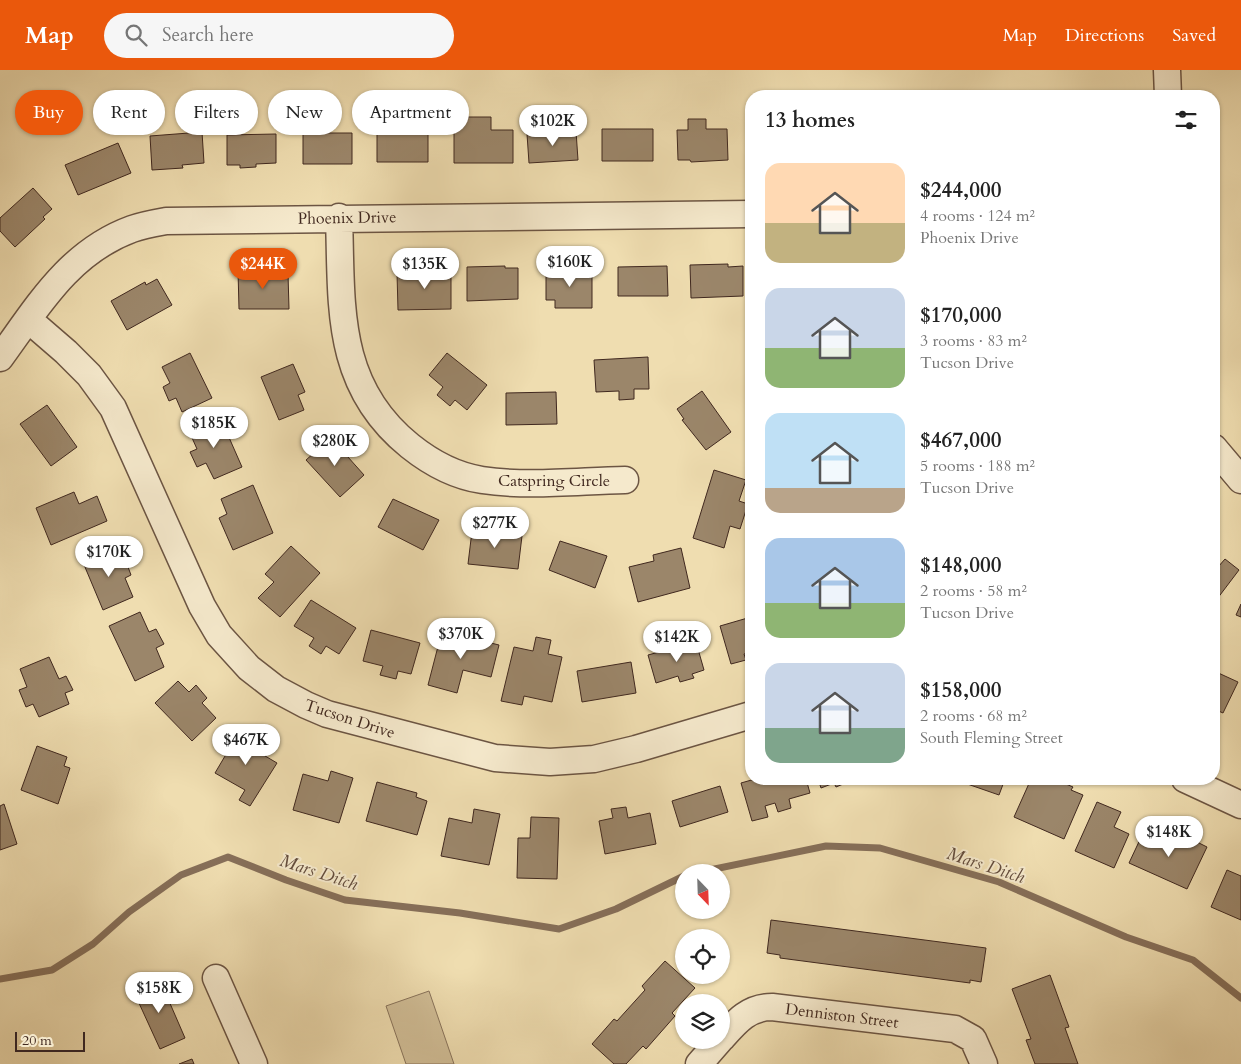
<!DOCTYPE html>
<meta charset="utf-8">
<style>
:root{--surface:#fff;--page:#f6f6f6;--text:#222;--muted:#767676;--accent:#ea580c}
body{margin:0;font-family:Cardo,serif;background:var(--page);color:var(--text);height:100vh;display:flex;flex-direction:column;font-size:19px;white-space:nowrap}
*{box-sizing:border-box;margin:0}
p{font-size:16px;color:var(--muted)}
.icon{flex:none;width:28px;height:28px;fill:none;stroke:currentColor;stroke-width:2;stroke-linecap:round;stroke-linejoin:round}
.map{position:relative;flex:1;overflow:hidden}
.side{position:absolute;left:745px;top:20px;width:475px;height:695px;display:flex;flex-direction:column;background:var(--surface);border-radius:20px;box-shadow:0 1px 4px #0004}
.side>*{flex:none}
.guide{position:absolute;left:15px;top:20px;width:475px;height:45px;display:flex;gap:10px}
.needle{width:32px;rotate:157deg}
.controls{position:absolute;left:675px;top:794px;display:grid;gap:10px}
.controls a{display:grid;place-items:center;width:55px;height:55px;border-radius:50%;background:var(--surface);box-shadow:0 1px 4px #0004;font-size:25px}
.scale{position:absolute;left:15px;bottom:12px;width:70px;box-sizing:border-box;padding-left:5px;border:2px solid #40281f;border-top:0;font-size:14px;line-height:18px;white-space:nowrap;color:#40281f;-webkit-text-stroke:4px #f5e9cc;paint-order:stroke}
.price{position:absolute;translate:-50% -42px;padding:0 11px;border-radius:18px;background:#fff;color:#222;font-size:16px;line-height:32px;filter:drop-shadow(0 1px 2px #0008)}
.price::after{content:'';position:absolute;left:50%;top:30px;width:15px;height:11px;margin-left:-8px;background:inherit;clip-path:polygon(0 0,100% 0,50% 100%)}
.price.current{background:var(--accent);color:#fff}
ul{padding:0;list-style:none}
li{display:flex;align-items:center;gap:15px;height:125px;padding:0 20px}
li span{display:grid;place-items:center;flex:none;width:140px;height:100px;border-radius:15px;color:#555}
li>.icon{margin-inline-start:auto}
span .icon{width:60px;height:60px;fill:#fffc;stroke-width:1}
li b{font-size:21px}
h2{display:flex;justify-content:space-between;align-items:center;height:60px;padding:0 20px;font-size:21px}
.chip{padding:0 18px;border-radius:22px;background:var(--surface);box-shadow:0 1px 4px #0004;font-size:18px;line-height:45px}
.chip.current{background:var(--accent);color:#fff}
header{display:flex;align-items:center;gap:30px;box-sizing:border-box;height:70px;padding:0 25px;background:var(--accent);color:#fff}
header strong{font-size:24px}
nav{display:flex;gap:28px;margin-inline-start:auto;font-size:18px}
.search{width:350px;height:45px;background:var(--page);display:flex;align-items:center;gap:12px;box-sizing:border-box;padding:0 18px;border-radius:28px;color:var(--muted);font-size:19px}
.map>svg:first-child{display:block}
</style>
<header>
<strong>Map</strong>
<div class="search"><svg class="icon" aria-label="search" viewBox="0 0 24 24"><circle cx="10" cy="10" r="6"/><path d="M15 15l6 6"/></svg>Search here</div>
<nav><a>Map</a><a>Directions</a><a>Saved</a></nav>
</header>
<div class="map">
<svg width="1241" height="994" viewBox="0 0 1241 994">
<rect width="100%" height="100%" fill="#efddb0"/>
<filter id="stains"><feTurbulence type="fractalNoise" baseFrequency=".004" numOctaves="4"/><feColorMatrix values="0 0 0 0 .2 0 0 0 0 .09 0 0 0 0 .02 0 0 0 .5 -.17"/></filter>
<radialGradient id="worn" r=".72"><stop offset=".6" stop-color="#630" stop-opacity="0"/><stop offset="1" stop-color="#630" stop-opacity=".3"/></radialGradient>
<path fill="#d1be97" stroke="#88735b" d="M429 921 454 994H406L386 936Z"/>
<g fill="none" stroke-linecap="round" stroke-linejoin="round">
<path stroke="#866f59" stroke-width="7" d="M700 802 826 776 880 778 999 812 1126 867 1193 890 1241 928
M0 909 52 900 93 874 129 842 181 805 228 787 286 810 345 830 460 843 559 859 616 839 684 806"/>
</g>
<path fill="#9b866a" stroke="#40281f" d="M454 47H491V60H513V93H454Z
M688 49H706V59H727L728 90 691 92 690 90H678L677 60H688Z
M384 51H417V62H428V92H377V63L384 62Z
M602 59H653V91H602Z
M576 61 578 90 529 93 527 64Z
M202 62 204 93 182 95 183 98 152 100 150 66Z
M303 63H352V94H303Z
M276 64V93L256 94V97L240 98V95H227V65Z
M751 69V90L748 89Z
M118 73 131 103 78 125 65 95Z
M33 118 52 139 43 147 45 149 15 177 0 161V148Z
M728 194V197L743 196V226L691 228 690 195Z
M505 196V198H518V229L467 231V197Z
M667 196 668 226H618V197Z
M451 197V239L398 240 397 203 423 202V198Z
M546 199H592V238H555V230H546Z
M238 200H267V204H288L289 239H239Z
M157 209 172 235 127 260 111 231 145 212 146 215Z
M190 283 212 328 182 342 176 328 169 331 163 317 170 313 162 297Z
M447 283 487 315 467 340 455 330 450 336 437 325 443 317 429 305Z
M648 287 649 319H634V329L619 330V321L596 322 594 290Z
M293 294 305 322 298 325 304 340 279 350 261 307Z
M702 321 731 362 706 380 682 350 684 349 677 339Z
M556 322 557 354 506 355V323Z
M47 335 77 377 51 396 20 354Z
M220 347 242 397 214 409 206 393 197 397 190 382 197 379 189 361Z
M331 368 364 405 340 427 306 390Z
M714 400 746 410 739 431 748 434 740 459 730 456 724 478 693 468Z
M253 415 273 463 233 480 219 448 227 444 221 429Z
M74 422 79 434 97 426 107 451 51 475 36 438Z
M393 429 439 450 423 480 378 457Z
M486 459 522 466 518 499 468 494 472 461 486 462Z
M560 471 607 486 595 518 549 500Z
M291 476 320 503 280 547 258 528 274 512 265 504Z
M111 478 117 492 125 489 131 505 125 508 133 527 103 540 82 490Z
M681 478 690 518 638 532 629 497 654 491 653 485Z
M1225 489 1239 500 1214 533V494L1218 497Z
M311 530 356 558 339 584 326 576 321 584 309 576 314 568 294 556Z
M1241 534V547L1236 545Z
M140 542 149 562 156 559 164 574 156 578 164 597 135 611 109 556Z
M751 547V582L744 584 746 590 731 594 720 556Z
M371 560 420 573 411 604 398 601 396 609 380 605 383 596 363 591Z
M442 561 499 575 491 607 463 600 457 623 428 615Z
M536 567 551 570 548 584 562 587 552 632 524 626 522 635 501 631 514 577 533 581Z
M696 572 704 600 692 604 694 608 680 612 678 606 656 613 648 585Z
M49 587 59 609 66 606 73 620 65 623 69 634 39 647 33 634 26 637 19 620 27 617 20 599Z
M631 592 636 623 582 632 577 601Z
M1214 601 1238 612 1223 643 1214 639Z
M178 611 189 622 196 615 207 628 202 633 216 648 192 671 155 633Z
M241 659 260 670 255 680 277 693 250 736 239 730 245 720 215 703Z
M37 676 67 687 64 696 70 698 58 734 21 720Z
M331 701 353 708 339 753 293 740 303 704 328 711Z
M755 709H806L810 723 789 729 791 738 778 742 775 733 765 736 768 747 752 751 741 713Z
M818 709H847L848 712 836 717 834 713 821 718Z
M953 709H1005L999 725Z
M1031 709H1054L1073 717 1071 720 1083 725 1064 769 1014 747Z
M377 712 417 723 416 727 427 731 417 765 366 751Z
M720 716 728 742 680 757 672 731Z
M1097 732 1121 742 1114 757 1129 764 1114 798 1075 781Z
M4 734 17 774 0 780V736Z
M626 737 628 748 650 743 656 774 605 784 599 751 613 748 611 739Z
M474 739 500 744 489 795 441 786 449 748 472 753Z
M531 747 559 748 557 809 517 808 518 768H530Z
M1144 761 1165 771 1168 765 1184 773 1187 767 1207 777 1187 819 1129 793Z
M1227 800 1241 806V850L1211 837Z
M771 850 986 878 981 912 970 910V913L780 888V885L767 883Z
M665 891 695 918 672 943 675 946 646 979 643 976 626 994H614L592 974 614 949 617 951 645 920 642 916Z
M1050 905 1069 957 1065 958 1078 994H1035L1026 970 1031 969 1012 919Z
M159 908 185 968 160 979 133 920Z
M192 989 194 994H179Z"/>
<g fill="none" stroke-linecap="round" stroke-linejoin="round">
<defs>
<path id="minor" d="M1167 0 1168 26
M339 147C342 235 334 315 410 376 430 392 456 406 482 410 528 417 578 411 625 410
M29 250 66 282 89 305 113 338 202 536 219 565 249 598 276 619 306 635 327 644 495 688 550 692 594 689 636 679 751 645
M0 288C38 236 69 182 132 159 143 155 155 153 166 151L751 144
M1214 378 1241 410
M1185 709 1241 735
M216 908 254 994
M721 969C736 952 748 937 772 937L955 959 973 969 984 994
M699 994 720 970"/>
</defs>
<use href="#minor" stroke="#6c5543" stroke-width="29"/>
<use href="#minor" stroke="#f5e9cc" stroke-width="26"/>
</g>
<g text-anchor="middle" stroke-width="4" stroke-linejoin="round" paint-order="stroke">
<g font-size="16" fill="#40281f" stroke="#f5e9cc">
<text transform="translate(347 147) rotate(-1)" y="6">Phoenix Drive</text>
<text x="554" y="416">Catspring Circle</text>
<text transform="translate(350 648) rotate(18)" y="6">Tucson Drive</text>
<text transform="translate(842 945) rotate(7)" y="6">Denniston Street</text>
</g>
<g font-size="18" font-style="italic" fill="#634c3c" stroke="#f5e9cc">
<text transform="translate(986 795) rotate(18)" y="6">Mars Ditch</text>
<text transform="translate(319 802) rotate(18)" y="6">Mars Ditch</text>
</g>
</g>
<rect width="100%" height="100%" filter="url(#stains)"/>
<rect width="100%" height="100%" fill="url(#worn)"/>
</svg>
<div class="controls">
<a><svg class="needle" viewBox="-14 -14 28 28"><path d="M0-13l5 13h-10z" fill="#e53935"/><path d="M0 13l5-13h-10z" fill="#767676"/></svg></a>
<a><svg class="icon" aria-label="locate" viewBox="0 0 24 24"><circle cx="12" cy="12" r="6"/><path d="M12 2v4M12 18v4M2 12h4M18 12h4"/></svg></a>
<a><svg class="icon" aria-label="layers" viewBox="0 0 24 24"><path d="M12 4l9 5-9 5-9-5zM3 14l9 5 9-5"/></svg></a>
</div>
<div class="scale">20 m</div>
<b class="price" style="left:553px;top:77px">$102K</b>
<b class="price" style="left:570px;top:218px">$160K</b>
<b class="price current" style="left:263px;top:220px">$244K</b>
<b class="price" style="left:425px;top:220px">$135K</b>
<b class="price" style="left:214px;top:379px">$185K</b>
<b class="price" style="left:335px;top:397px">$280K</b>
<b class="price" style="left:495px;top:479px">$277K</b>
<b class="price" style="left:109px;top:508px">$170K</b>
<b class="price" style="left:461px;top:590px">$370K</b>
<b class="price" style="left:677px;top:593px">$142K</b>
<b class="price" style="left:246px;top:696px">$467K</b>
<b class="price" style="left:1169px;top:788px">$148K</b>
<b class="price" style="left:159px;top:944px">$158K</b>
<div class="guide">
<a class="chip current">Buy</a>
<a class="chip">Rent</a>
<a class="chip">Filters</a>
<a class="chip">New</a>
<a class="chip">Apartment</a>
</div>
<section class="side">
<h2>13 homes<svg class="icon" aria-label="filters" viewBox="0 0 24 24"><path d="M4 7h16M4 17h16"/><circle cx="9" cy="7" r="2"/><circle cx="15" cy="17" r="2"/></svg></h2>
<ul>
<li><span style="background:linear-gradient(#ffd9b3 60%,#c2b280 0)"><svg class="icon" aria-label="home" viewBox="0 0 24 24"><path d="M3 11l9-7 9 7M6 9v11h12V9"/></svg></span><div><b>$244,000</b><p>4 rooms · 124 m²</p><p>Phoenix Drive</p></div></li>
<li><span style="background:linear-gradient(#c9d6e8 60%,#8fb573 0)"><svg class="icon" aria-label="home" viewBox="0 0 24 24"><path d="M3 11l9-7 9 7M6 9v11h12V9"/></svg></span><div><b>$170,000</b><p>3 rooms · 83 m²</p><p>Tucson Drive</p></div></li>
<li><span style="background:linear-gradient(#bfe0f5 75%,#b9a48a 0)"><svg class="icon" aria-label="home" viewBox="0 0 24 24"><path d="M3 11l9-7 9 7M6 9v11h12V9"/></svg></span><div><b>$467,000</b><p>5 rooms · 188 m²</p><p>Tucson Drive</p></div></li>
<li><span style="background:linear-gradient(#a9c7e8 65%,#8fb573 0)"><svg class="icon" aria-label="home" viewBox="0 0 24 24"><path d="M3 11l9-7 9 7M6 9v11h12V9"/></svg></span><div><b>$148,000</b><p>2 rooms · 58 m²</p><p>Tucson Drive</p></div></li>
<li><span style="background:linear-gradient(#c9d6e8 65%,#7fa58c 0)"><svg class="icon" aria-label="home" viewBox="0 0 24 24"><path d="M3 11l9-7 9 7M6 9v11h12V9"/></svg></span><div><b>$158,000</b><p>2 rooms · 68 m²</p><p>South Fleming Street</p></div></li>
</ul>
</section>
</div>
